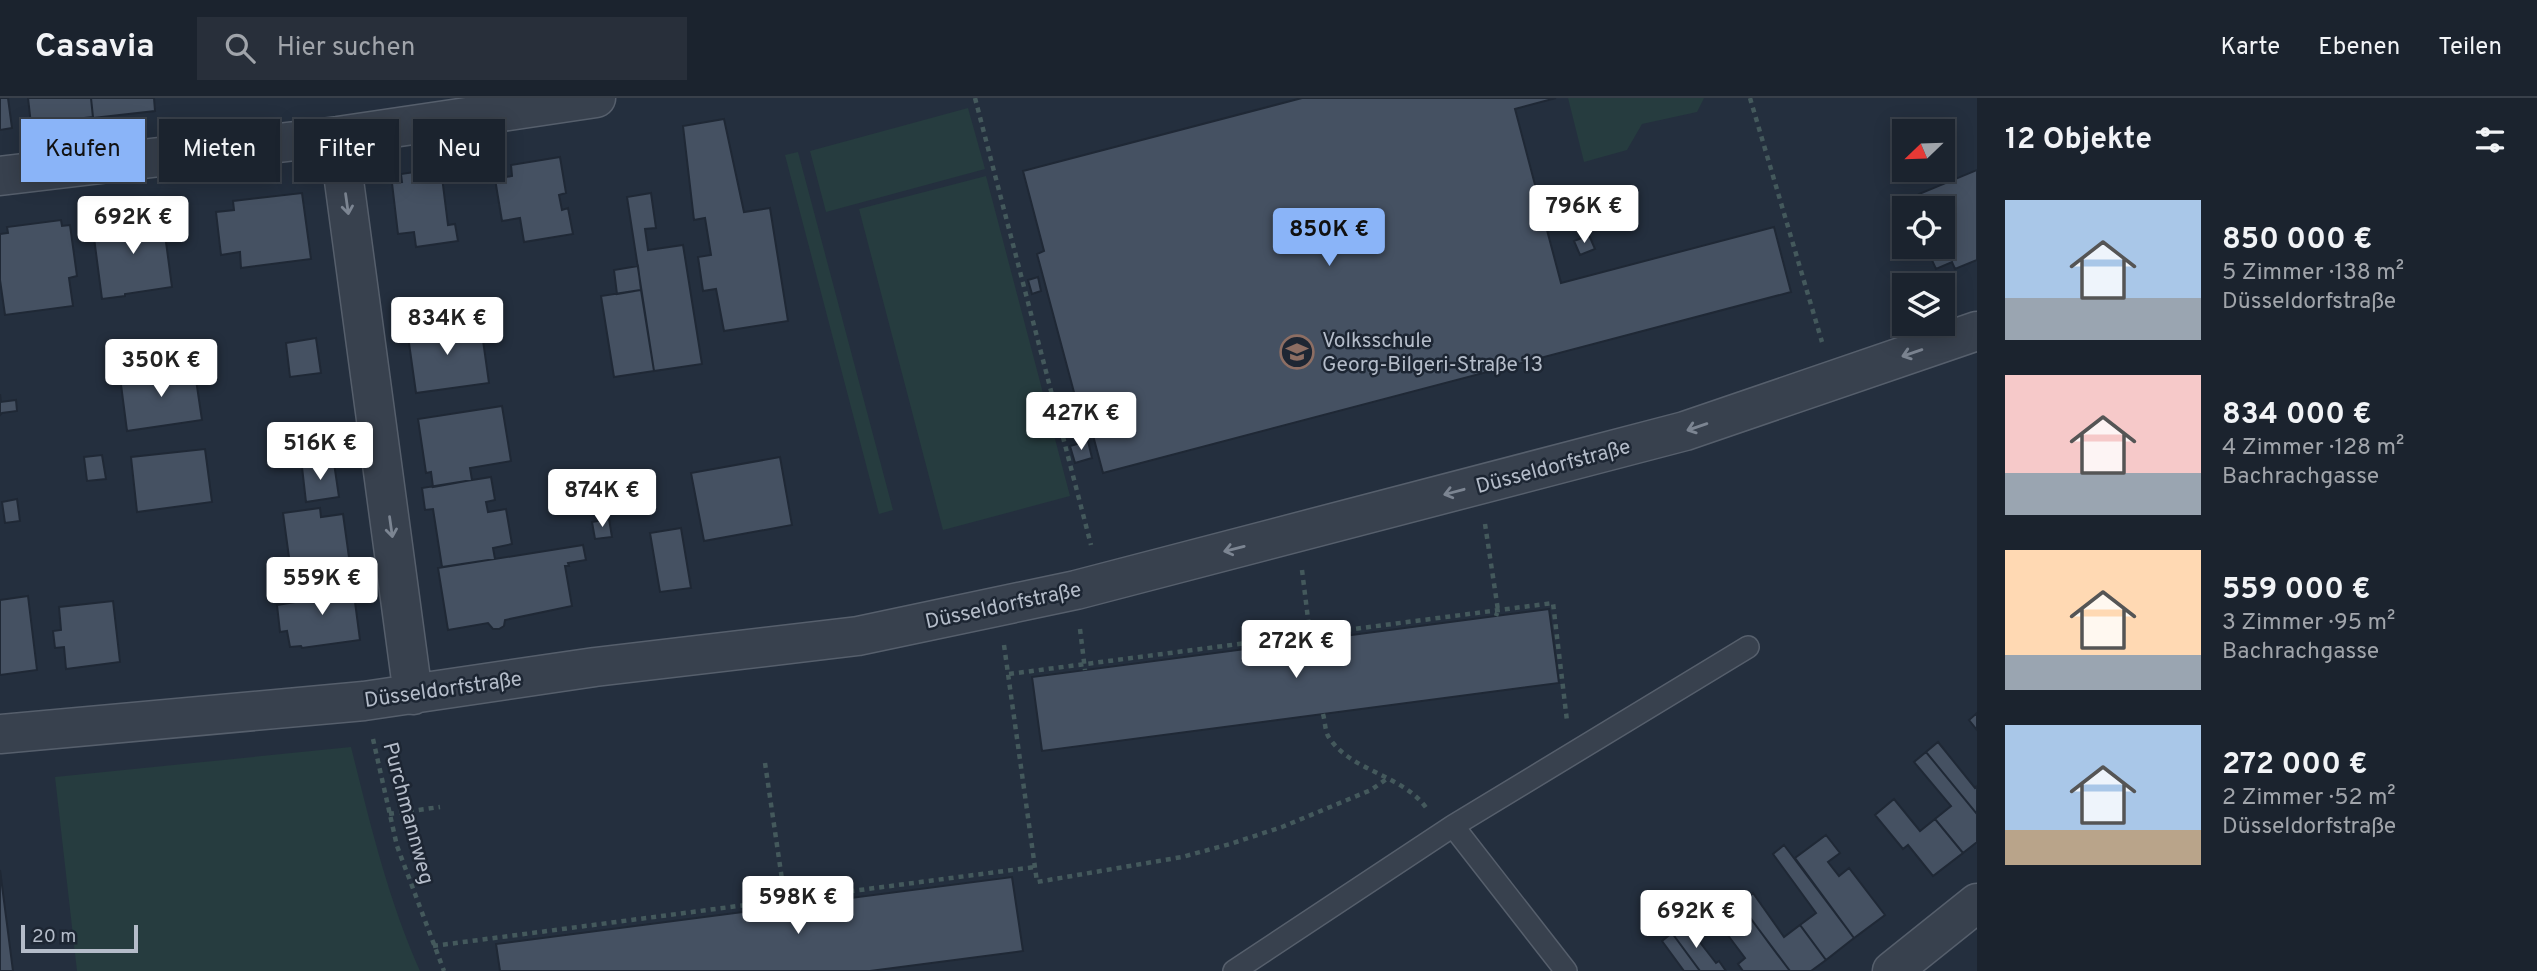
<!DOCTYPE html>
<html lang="de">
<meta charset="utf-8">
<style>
:root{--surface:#1b232e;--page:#282f3a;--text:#f1f3f6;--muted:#a0a4aa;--line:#39404a;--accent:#8ab4f8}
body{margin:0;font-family:Overpass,sans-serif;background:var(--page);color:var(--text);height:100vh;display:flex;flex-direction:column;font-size:26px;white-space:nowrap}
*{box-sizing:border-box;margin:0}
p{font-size:23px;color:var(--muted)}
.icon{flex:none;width:38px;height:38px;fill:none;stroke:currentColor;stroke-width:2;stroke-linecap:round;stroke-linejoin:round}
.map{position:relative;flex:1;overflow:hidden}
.panel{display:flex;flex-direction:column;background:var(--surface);width:560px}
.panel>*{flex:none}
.hud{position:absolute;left:21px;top:21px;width:665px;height:63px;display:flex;gap:14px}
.needle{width:46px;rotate:247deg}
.tools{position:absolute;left:1892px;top:21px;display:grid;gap:14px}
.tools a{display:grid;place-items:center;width:63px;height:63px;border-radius:0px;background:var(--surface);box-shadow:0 4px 18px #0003,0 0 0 2px var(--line);font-size:35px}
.scale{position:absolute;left:21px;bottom:18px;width:117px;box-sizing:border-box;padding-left:7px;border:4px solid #b4bcc9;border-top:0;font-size:19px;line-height:24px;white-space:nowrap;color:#b4bcc9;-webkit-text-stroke:5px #1d2633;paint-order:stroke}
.price{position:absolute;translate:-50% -60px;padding:0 16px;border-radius:7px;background:#fff;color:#222;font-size:23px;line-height:46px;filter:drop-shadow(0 2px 4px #0008)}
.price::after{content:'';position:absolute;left:50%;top:42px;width:21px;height:16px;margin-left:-10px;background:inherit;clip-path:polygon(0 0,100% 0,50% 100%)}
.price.current{background:var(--accent);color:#111}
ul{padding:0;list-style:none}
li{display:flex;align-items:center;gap:21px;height:175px;padding:0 28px}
li span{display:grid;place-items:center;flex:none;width:196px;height:140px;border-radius:0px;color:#555}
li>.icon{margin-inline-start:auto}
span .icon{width:84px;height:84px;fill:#fffc;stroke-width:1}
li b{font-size:30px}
h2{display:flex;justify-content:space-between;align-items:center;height:84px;padding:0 28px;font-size:30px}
.chip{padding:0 24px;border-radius:0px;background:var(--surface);box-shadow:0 4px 18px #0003,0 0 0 2px var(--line);font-size:24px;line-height:63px}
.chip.current{background:var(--accent);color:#111}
header{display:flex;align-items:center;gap:42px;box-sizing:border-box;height:98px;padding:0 35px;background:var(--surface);border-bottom:2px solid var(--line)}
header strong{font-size:33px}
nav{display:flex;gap:38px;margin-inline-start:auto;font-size:24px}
.search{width:490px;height:63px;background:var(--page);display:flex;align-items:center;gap:18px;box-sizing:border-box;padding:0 24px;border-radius:0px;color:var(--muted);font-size:26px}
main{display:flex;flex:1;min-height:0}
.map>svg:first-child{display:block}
</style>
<header>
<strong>Casavia</strong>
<div class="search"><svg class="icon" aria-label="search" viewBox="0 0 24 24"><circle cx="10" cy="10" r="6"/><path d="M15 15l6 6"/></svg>Hier suchen</div>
<nav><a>Karte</a><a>Ebenen</a><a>Teilen</a></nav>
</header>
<main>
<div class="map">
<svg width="1977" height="873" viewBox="0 0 1977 873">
<rect width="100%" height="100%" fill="#242f3e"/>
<path fill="#263c3f" d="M1568 0H1704L1697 14 1642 26 1627 52 1584 64Z
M968 10 985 71 826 114 810 53Z
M798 54 893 412 879 416 785 57Z
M986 78 1070 398 943 432 859 111Z
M351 649C370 725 388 801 420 873H77L55 679Z"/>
<path fill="#455162" stroke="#1f2835" stroke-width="2" d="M0 0H8L12 30 0 32Z
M28 0H91L93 19 31 26Z
M91 0H154L155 13 93 20Z
M1302 0H1556L1515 11 1561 185 1774 129 1791 194 1103 375 1082 296 1075 298 1037 156 1044 153 1023 73Z
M724 21 744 114 770 110 788 223 724 233 716 191 703 193 698 159 711 157 705 120 694 122 683 28Z
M560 59 566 95 559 97 562 112 568 110 573 136 524 144 520 120 502 123 495 81 512 78 511 67Z
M428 72 429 80 442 79 448 127 455 126 458 143 416 149 414 134 398 136 392 85 402 84 401 76Z
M1977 72V162L1955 171 1952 164 1936 171 1926 149H1942V110H1925L1919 96Z
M302 95 311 161 241 170 240 154 221 157 216 114 234 112 233 103Z
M651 95 656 130 645 131 648 152 683 147 702 266 654 273 627 99Z
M162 114 172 189 125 196V198L102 201 93 132 112 130 110 120Z
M61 122 62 128 70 127 77 178 69 180 73 208 5 217 0 182V136L8 135 7 129Z
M1589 137 1595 151 1580 157 1574 143Z
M638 168 641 192 617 196 614 172Z
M1038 179 1041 193 1032 196 1028 182Z
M641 192 654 273 614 279 601 198Z
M477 204 479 215 465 218 462 207Z
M447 221 449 232 481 228 489 285 416 295 408 238H413L411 226Z
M316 240 321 275 290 279 286 245Z
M194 268 202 322 127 333 120 279Z
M0 296 1 304 16 302 17 313 2 315 0 317Z
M502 308 511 363 470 370 472 382 433 389 431 374 426 375 418 321Z
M1088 343 1092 360 1075 365 1070 348Z
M205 351 212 404 137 414 131 359Z
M102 357 106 381 87 383 84 359Z
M780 359 792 427 704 443 691 375Z
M334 365 339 399 306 404 302 369Z
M491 379 495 402 486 404 488 414 506 411 512 446 493 450 495 461 442 469 433 411 425 412 422 390Z
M17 401 20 423 5 425 2 404Z
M320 410 321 419 343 416 352 481 293 489 283 415Z
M609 421 612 439 595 441 592 424Z
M681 430 691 490 660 494 650 435Z
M583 447 586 462 568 465 569 468H565L572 508 505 522 504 528 499 531H493L488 525 448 532 438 470Z
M352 481 360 542 302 550 301 548 290 549 287 533 280 534 277 507 314 501 311 487Z
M28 498 37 572 0 577V502Z
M113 503 120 564 66 571 64 549 55 550 53 533 61 532 59 509Z
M1549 511 1559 585 1042 653 1032 579Z
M1977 615V632L1969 622Z
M1938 644 1975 690 1977 688V716L1926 654Z
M1926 654 1977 716V744L1963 755 1935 721 1951 708 1914 664Z
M1894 701 1920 733 1935 721 1963 755 1933 778 1908 747 1903 751 1875 717Z
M1826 737 1840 755 1828 764 1839 778 1849 770 1885 817 1854 840 1795 760Z
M1784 747 1854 840 1826 862 1800 827 1816 815 1773 756Z
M0 772 13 873H0Z
M1012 779 1023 853 870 873H500L496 846Z
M1753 795 1784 839 1800 827 1826 862 1811 873H1790L1739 805Z
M1738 803 1771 848 1790 873H1743L1738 866 1745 860 1715 820Z
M1685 825 1716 865 1719 863 1726 873H1700L1672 835Z
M1672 835 1700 873H1684L1662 843Z"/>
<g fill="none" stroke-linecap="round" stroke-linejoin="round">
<defs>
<path id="service" d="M1453 728 1566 873
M1234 873 1453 728 1748 549"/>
<path id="minor" d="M338 38 413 597
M0 78 338 38 596 0
M0 636 364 603 595 569 858 538 1076 492 1685 333 1977 233
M1892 873 1977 805"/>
</defs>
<use href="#service" stroke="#565f6c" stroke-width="24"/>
<use href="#minor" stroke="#565f6c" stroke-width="41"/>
<path stroke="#44595c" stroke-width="4.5" stroke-dasharray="5 5" stroke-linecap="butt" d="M975 0 1091 447
M1750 0 1822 244
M1485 426 1498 512 1496 518
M1302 472 1310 537
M1080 531 1085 572
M1004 547 1037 784 1182 759 1230 746 1282 729 1371 692 1388 680
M1009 576 1553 505 1567 623
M1323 616C1325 623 1325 632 1328 638 1350 674 1403 676 1427 711
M373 641 397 748 444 873
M765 665 785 802
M389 716 440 709
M433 848 1035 769"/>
<use href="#service" stroke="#38414e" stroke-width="21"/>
<use href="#minor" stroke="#38414e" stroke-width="38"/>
</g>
<defs><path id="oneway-shaft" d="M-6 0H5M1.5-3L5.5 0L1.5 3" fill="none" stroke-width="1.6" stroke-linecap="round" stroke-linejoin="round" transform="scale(1.75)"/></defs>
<g stroke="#7c8592">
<use href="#oneway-shaft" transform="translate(347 106) rotate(82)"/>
<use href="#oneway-shaft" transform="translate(1912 255) rotate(161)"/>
<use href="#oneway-shaft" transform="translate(1697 329) rotate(161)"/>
<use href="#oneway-shaft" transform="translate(1454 394) rotate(165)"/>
<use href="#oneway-shaft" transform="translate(391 429) rotate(82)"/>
<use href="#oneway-shaft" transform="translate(1234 451) rotate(166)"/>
</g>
<defs>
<symbol id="school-ring" viewBox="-11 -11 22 22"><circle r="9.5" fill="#1d2633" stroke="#8d6e63" stroke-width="1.5"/><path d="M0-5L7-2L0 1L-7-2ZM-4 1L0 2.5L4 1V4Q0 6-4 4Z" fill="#8d6e63"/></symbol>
</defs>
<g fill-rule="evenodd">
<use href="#school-ring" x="1278" y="235" width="38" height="38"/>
</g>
<g text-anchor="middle" stroke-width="5" stroke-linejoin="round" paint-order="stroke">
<g font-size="21" fill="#b4bcc9" stroke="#1d2633" text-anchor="start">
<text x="1322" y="249">Volksschule<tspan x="1322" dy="24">Georg-Bilgeri-Straße 13</tspan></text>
</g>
<g font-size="21" fill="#b4bcc9" stroke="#1d2633">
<text transform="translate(1553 368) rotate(-15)" y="7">Düsseldorfstraße</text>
<text transform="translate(1003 507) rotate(-12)" y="7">Düsseldorfstraße</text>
<text transform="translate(443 591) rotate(-8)" y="7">Düsseldorfstraße</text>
<text transform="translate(409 715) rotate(75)" y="7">Purchmannweg</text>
</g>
</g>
</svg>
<div class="tools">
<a><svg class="needle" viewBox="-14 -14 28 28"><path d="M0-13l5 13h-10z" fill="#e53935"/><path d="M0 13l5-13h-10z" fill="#a0a4aa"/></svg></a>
<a><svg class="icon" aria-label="locate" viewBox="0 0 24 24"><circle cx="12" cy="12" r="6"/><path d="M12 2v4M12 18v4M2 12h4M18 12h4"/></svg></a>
<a><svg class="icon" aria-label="layers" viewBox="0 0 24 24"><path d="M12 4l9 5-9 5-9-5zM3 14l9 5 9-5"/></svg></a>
</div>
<div class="scale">20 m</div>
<b class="price" style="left:1584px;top:147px">796K €</b>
<b class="price" style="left:133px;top:158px">692K €</b>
<b class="price current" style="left:1329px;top:170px">850K €</b>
<b class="price" style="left:447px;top:259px">834K €</b>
<b class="price" style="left:161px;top:301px">350K €</b>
<b class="price" style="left:1081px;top:354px">427K €</b>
<b class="price" style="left:320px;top:384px">516K €</b>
<b class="price" style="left:602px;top:431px">874K €</b>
<b class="price" style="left:322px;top:519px">559K €</b>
<b class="price" style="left:1296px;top:582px">272K €</b>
<b class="price" style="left:798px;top:838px">598K €</b>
<b class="price" style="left:1696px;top:852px">692K €</b>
<div class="hud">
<a class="chip current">Kaufen</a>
<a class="chip">Mieten</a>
<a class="chip">Filter</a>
<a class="chip">Neu</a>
</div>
</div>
<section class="panel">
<h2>12 Objekte<svg class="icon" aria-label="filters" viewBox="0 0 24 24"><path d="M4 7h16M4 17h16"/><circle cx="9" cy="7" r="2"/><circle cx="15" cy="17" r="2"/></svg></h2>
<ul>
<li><span style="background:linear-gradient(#a9c7e8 70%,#9aa5b1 0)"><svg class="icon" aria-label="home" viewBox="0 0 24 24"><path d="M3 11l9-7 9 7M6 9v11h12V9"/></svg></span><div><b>850 000 €</b><p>5 Zimmer · 138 m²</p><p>Düsseldorfstraße</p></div></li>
<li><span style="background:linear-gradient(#f6c9c9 70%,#9aa5b1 0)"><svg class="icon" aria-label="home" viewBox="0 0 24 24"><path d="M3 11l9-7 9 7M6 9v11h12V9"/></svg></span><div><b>834 000 €</b><p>4 Zimmer · 128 m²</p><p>Bachrachgasse</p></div></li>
<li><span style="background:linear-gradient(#ffd9b3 75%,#9aa5b1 0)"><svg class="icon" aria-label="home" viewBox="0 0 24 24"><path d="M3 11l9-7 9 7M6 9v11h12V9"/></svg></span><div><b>559 000 €</b><p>3 Zimmer · 95 m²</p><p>Bachrachgasse</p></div></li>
<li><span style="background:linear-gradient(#a9c7e8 75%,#b9a48a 0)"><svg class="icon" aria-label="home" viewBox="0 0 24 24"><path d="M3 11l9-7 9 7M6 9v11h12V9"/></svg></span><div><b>272 000 €</b><p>2 Zimmer · 52 m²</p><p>Düsseldorfstraße</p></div></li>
</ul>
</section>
</main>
